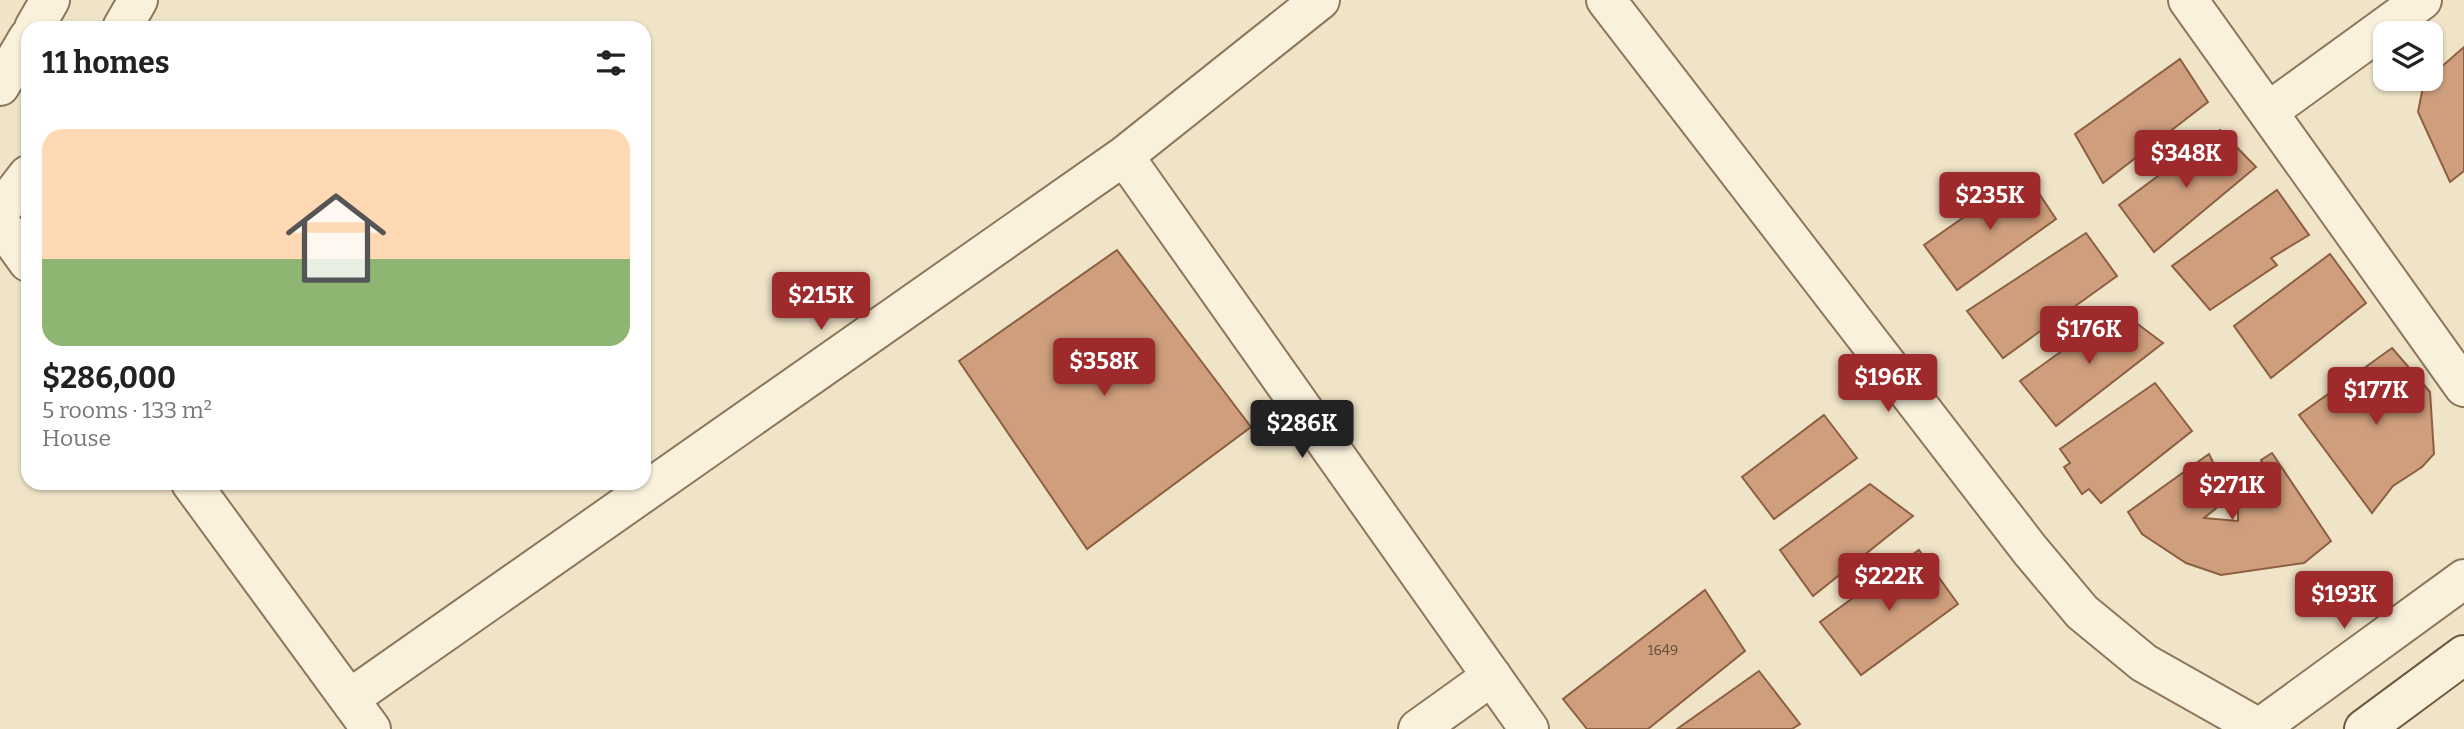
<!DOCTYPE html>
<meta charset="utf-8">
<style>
:root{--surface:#fff;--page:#f2f2f2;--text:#222;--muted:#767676;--accent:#9e2a2b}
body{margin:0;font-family:Bitter,serif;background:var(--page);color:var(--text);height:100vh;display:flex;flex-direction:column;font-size:26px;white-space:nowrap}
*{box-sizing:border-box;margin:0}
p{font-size:23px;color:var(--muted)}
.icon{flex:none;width:38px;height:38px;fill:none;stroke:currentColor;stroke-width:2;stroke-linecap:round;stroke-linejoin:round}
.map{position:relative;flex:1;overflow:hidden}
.side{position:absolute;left:21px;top:21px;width:630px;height:469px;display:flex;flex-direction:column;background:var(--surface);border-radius:21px;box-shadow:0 2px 5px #0004}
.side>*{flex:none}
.tools{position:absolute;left:2373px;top:21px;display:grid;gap:14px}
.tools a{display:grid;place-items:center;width:70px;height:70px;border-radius:14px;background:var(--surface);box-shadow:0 2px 5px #0004;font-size:35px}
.price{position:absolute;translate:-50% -60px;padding:0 16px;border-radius:7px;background:var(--accent);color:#fff;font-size:23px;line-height:46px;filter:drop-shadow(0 2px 4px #0008)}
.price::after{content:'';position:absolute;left:50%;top:42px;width:21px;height:16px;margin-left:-10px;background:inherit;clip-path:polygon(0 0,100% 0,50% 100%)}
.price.active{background:#222;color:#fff}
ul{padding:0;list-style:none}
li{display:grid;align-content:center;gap:14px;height:371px;padding:0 21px}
li span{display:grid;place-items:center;height:217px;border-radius:21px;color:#555}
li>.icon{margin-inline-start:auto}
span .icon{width:126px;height:126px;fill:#fffc;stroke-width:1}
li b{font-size:30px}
h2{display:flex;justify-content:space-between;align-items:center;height:84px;padding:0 21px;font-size:30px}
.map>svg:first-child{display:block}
</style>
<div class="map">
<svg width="2464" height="729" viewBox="0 0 2464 729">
<rect width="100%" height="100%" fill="#f0e4c8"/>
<path fill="#cf9f7d" stroke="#8d5f41" stroke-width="2" d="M2464 47V171L2450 182 2418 112 2424 82 2431 79V76Z
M2180 59 2208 102 2103 183 2075 134Z
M2220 130 2256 167 2154 252 2119 205Z
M2026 174 2056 219 1957 290 1924 245Z
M2277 190 2309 235 2271 258 2277 265 2210 310 2172 266Z
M2086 233 2117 276 2003 358 1967 311Z
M1117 250 1251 427 1087 549 959 361Z
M2330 254 2366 303 2271 378 2234 326Z
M2119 310 2163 343 2056 426 2020 381Z
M2392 348 2430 392 2434 454 2422 467 2393 486 2372 513 2299 415Z
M2155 383 2192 431 2101 503 2089 489 2082 494 2064 467 2070 463 2060 449Z
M1824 415 1857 458 1774 519 1742 477Z
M2272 453 2331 541 2304 563 2221 575 2186 563 2142 534 2128 512 2209 454 2230 497 2204 518 2238 521V499L2266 480 2257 471 2264 466 2261 460Z
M1870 484 1913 516 1813 596 1780 550Z
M1919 550 1958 604 1861 675 1820 622Z
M1705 590 1745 651 1648 729H1587L1563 699Z
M1759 671 1800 724 1792 729H1677Z"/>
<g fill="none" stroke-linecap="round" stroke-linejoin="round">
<defs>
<path id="street" d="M1606 0 2030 550 2082 612 2144 663 2259 728
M2188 0 2464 387
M34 28 50 0
M122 28 138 0
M0 86 28 38
M2269 111 2422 0
M1124 156 1529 729
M0 211 28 175
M0 223 28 262
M191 483 371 729
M349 699 1124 156 1320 0
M1418 729 1492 676
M2258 729 2464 579"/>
<path id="secondary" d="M2364 729 2464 655"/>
</defs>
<use href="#street" stroke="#8d765c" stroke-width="42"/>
<use href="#secondary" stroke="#6f573f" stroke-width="42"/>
<use href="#street" stroke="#faf1dc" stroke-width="38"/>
<use href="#secondary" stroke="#faf1dc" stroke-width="38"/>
</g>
<g text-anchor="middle" stroke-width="5" stroke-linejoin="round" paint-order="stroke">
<g font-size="14" fill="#624a37">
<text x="1663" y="655">1649</text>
</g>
</g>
</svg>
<div class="tools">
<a><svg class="icon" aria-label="layers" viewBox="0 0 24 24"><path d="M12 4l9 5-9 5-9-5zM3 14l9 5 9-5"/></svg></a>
</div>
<b class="price" style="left:2186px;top:190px">$348K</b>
<b class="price" style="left:1990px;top:232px">$235K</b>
<b class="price" style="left:821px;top:332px">$215K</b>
<b class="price" style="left:2089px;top:366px">$176K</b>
<b class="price" style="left:1104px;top:398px">$358K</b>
<b class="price" style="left:1888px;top:414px">$196K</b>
<b class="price" style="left:2376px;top:427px">$177K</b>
<b class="price active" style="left:1302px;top:460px">$286K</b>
<b class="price" style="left:2232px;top:522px">$271K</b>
<b class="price" style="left:1889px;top:613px">$222K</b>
<b class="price" style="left:2344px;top:631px">$193K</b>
<section class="side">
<h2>11 homes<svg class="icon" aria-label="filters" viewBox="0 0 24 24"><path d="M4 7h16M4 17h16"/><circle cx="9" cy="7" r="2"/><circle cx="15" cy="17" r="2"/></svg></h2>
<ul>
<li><span style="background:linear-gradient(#ffd9b3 60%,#8fb573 0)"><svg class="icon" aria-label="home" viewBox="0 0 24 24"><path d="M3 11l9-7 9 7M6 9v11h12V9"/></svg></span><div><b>$286,000</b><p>5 rooms · 133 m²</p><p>House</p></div></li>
</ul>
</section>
</div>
